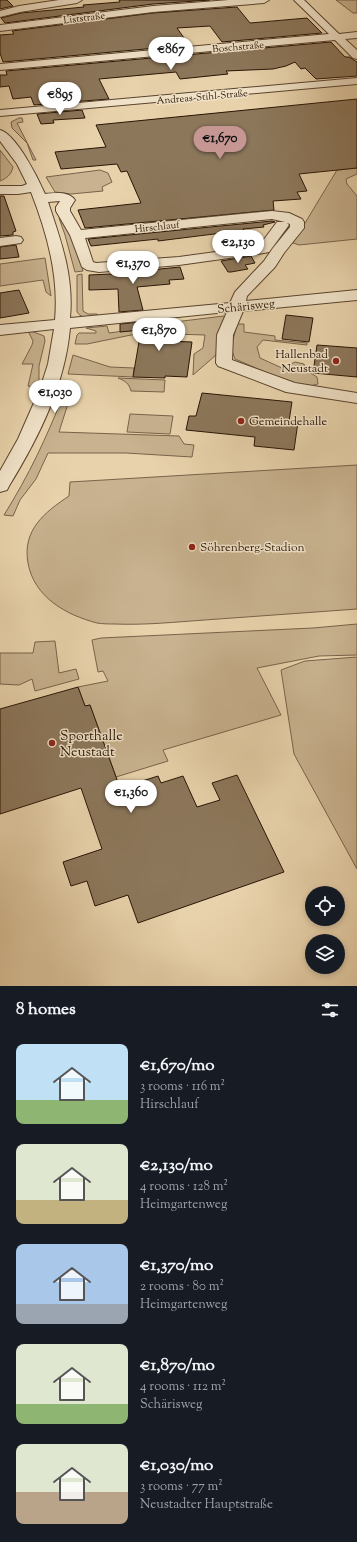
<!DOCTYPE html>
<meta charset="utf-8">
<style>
:root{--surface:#171b24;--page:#242831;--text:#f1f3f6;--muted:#9ea1a6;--accent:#c59692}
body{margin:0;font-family:"Sorts Mill Goudy",serif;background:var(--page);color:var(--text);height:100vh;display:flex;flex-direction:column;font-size:15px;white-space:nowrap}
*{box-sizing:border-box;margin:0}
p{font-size:13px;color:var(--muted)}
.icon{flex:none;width:22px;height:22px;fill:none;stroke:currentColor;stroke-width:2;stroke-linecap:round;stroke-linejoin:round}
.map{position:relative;height:986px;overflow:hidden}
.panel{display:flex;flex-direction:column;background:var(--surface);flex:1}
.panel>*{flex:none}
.fabs{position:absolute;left:305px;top:886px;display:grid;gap:8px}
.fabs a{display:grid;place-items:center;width:40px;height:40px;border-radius:50%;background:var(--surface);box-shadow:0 2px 6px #0003;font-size:20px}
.price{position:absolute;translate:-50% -34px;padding:0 9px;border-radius:14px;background:#fff;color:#222;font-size:13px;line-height:26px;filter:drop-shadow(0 1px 2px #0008)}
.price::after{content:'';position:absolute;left:50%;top:24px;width:12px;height:9px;margin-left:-6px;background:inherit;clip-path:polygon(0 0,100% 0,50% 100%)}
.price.current{background:var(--accent);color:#111}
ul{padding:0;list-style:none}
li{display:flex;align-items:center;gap:12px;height:100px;padding:0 16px}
li span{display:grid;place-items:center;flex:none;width:112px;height:80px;border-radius:8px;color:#555}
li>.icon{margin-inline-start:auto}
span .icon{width:48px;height:48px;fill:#fffc;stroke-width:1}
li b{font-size:17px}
h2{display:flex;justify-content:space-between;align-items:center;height:48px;padding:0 16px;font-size:17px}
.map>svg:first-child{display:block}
</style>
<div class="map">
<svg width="357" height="986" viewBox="0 0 357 986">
<rect width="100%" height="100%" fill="#e8d2ab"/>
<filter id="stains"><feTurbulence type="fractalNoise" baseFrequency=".005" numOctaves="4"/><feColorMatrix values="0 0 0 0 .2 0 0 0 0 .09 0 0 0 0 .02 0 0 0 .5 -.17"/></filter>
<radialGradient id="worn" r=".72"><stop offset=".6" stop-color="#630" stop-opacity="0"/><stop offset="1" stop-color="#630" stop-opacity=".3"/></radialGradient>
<path fill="#c8b28f" stroke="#78634a" d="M336 0H357V13H353Z
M19 118H22L23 122 17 123 36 160H33L27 143 12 128 11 122Z
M0 150 13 167C11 175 7 178 0 181Z
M357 168V174L346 179 347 184 357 196V239L299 245 293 243 337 170Z
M100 170 108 173 112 182 102 187 103 191 71 194 55 192 46 177Z
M61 217 75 240 83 271 75 272 65 235 59 218Z
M45 258 51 296 46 292 43 280 0 286V264Z
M82 274 83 311 88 314H97L99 316C91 316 82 320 77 312V275Z
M224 316 229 318 219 334 216 355 193 375 194 354 203 348 205 335 141 333 87 344H75L77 335 79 333H96V331L86 328 107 326 109 333 162 326 166 325V323Z
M237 324H244V332L275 336V340L307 343V345L263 340 257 347 260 358 282 368 295 362 304 364 307 371 317 377 318 384 306 387 293 384 235 359 231 348Z
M31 331 44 336 45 341 39 366V380L34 387 28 386 33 364H22L32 345 33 341 29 333Z
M73 355 110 367 134 368 133 377 68 374Z
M118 378 165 380 164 392 131 391C129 383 125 381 118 378Z
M64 393 71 394 59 432 179 436 184 444 194 445 192 457 126 453H48L36 479 20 500 13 516 4 515C29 475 47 437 64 393Z
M130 414 173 416 170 434 127 432Z
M357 465V609C302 613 246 617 191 621 165 623 141 625 115 624 109 624 103 624 97 623 66 615 34 597 28 563 22 530 45 512 69 496L70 482Z
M357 624V655L319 656 257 668 281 715 163 750 168 761 116 777 90 705 85 706 78 687 108 681 103 671 98 672 92 640 101 638 313 628Z
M55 641 59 673 76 669 79 679 35 691 32 679 19 685 0 684V653H33L35 642Z
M357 657V869L294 754 281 670 305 661Z"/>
<path fill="#8c775b" stroke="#291405" d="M0 0H7L13 6 0 9Z
M119 0H210L153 4 5 23 1 18 21 13 84 7 83 5 120 2Z
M237 7 250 23 307 18 322 33 222 42 210 26 177 28 189 45 3 62 0 53V35L14 34 12 31 153 13Z
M331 42 345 57H349L357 62V76L316 79 305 68 301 69 295 62 286 66 273 69 226 71 228 74 180 79 176 72 99 79 109 99 34 105 31 97 13 99 9 86 0 87V75H7L6 71Z
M357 99V168L299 174 307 191 297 192 301 199 273 201 274 210 85 228 78 210 141 203 127 171 121 172 117 164 61 169 55 152 106 147 96 125Z
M82 110 85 118 53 120 54 123 41 124 37 114Z
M0 196H4L16 231 13 232V235L0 236Z
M272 221 275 222 263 225 264 227 243 229 245 232 236 233 244 247 231 248 222 233 158 241V239L91 246 88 239Z
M16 245 19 257 0 259V247Z
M251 256 255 263 245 265 248 269 231 272H228L221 261Z
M180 267 184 279 169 280 170 284 137 287 143 310 119 312 118 289 89 290V275L111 274Z
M19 290 29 313 0 318V293Z
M286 315 313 318 309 342 282 339Z
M160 320 167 341 192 342 187 377 165 376V378L133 377 141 330 120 332V324Z
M317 345 357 348V377L313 373Z
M202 393 292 402 289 421 298 422 294 450 254 446 255 437 186 430 189 416H196Z
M78 687 85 706 90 705 120 788 158 776 161 783 183 776 197 807 220 800 212 783 237 775 284 872 138 923 128 895 95 906 87 881 71 886 63 862 102 849 81 788 0 814V709Z"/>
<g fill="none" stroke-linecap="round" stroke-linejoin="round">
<defs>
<path id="minor" d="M59 0H82L77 3 20 12 0 17V11L19 6Z
M229 0H269L264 3 153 12 0 31V25L153 6Z
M294 0H304L339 34 357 32V38L345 39 357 50V59L353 58 335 40 0 70V64L329 34Z
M357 78V84L0 116V110Z
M0 130C16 134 38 178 45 194 55 193 68 191 75 200L70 208V211L81 230 272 211 289 213 302 219 304 222V228L284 253 275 267 247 296 246 301 357 290V300L243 311 233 335 232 360 295 383 357 393V403L286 392 218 366 216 363 217 335 227 312 70 328C65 385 39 437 9 486L7 490 0 492V471L18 439 40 389 48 364 54 329 0 335V325L55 320C59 276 47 233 31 192L18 194H0V186H22L27 184 17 164 0 141ZM60 201 56 207V211L70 235 82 267 87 270 99 272 179 265 264 253 269 252 289 225 287 223 290 224V227L273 248 264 261 235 292 230 303 70 318C74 276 61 241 48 202ZM272 219 285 222H277L259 246 179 257 96 263 93 262 85 238Z
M16 236 21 237 23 240 21 243 0 246V238Z"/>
</defs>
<use href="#minor" stroke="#59442e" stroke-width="2"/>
<use href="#minor" fill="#f0e2c8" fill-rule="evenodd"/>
</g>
<g fill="#8f2418" stroke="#f0e2c8" stroke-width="1.5">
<circle cx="336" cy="361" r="4"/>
<circle cx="241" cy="421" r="4"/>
<circle cx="192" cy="547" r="4"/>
<circle cx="52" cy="743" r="4"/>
</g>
<g text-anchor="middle" stroke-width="3" stroke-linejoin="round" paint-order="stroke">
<g font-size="10" fill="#291405" stroke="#f0e2c8">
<text transform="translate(84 17) rotate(-7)" y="4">Liststraße</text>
<text transform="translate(238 46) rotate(-5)" y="4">Boschstraße</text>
<text transform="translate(202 96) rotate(-5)" y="4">Andreas-Stihl-Straße</text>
<text transform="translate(157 226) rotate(-6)" y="4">Hirschlauf</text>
</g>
<g font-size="12" fill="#291405" stroke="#f0e2c8">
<text transform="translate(246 306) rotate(-6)" y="4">Schärisweg</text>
</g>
<g font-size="12" fill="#291405" stroke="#f0e2c8" text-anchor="start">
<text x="328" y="358" text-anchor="end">Hallenbad<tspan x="328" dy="14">Neustadt</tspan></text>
<text x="249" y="425">Gemeindehalle</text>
<text x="200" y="551">Söhrenberg-Stadion</text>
</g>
<g font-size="14" fill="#291405" stroke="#f0e2c8" text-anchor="start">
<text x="60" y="740">Sporthalle<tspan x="60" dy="16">Neustadt</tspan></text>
</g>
</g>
<rect width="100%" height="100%" filter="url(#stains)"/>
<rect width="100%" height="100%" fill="url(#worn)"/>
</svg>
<div class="fabs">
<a><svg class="icon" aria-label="locate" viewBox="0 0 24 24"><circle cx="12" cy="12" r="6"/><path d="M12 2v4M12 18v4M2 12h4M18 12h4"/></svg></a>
<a><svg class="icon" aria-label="layers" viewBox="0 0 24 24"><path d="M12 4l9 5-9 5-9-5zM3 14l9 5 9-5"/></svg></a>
</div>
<b class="price" style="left:171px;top:71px">€867</b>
<b class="price" style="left:60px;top:116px">€895</b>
<b class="price current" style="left:220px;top:160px">€1,670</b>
<b class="price" style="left:238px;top:264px">€2,130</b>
<b class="price" style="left:133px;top:285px">€1,370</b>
<b class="price" style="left:159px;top:352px">€1,870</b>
<b class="price" style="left:55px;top:414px">€1,030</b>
<b class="price" style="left:131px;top:814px">€1,360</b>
</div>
<section class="panel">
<h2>8 homes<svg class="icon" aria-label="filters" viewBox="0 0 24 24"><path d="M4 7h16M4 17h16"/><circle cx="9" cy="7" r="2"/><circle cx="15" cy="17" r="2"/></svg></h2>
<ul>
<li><span style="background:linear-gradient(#bfe0f5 70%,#8fb573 0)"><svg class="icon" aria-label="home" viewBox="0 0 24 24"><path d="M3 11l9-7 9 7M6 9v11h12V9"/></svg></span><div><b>€1,670/mo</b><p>3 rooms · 116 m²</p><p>Hirschlauf</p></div></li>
<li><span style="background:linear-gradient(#dfe7d0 70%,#c2b280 0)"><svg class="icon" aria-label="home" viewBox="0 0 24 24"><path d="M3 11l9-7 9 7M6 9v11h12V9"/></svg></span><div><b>€2,130/mo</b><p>4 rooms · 128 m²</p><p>Heimgartenweg</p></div></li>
<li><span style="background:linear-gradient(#a9c7e8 75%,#9aa5b1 0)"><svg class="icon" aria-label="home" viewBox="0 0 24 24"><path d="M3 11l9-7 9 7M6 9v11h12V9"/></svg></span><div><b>€1,370/mo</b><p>2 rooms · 80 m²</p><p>Heimgartenweg</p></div></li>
<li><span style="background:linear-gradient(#dfe7d0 75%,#8fb573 0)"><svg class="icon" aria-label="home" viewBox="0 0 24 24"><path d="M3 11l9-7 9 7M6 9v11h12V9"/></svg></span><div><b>€1,870/mo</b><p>4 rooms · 112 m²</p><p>Schärisweg</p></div></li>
<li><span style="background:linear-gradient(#dfe7d0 60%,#b9a48a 0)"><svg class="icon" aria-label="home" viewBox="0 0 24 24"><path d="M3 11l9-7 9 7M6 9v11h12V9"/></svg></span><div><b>€1,030/mo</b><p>3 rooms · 77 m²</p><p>Neustadter Hauptstraße</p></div></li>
</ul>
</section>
